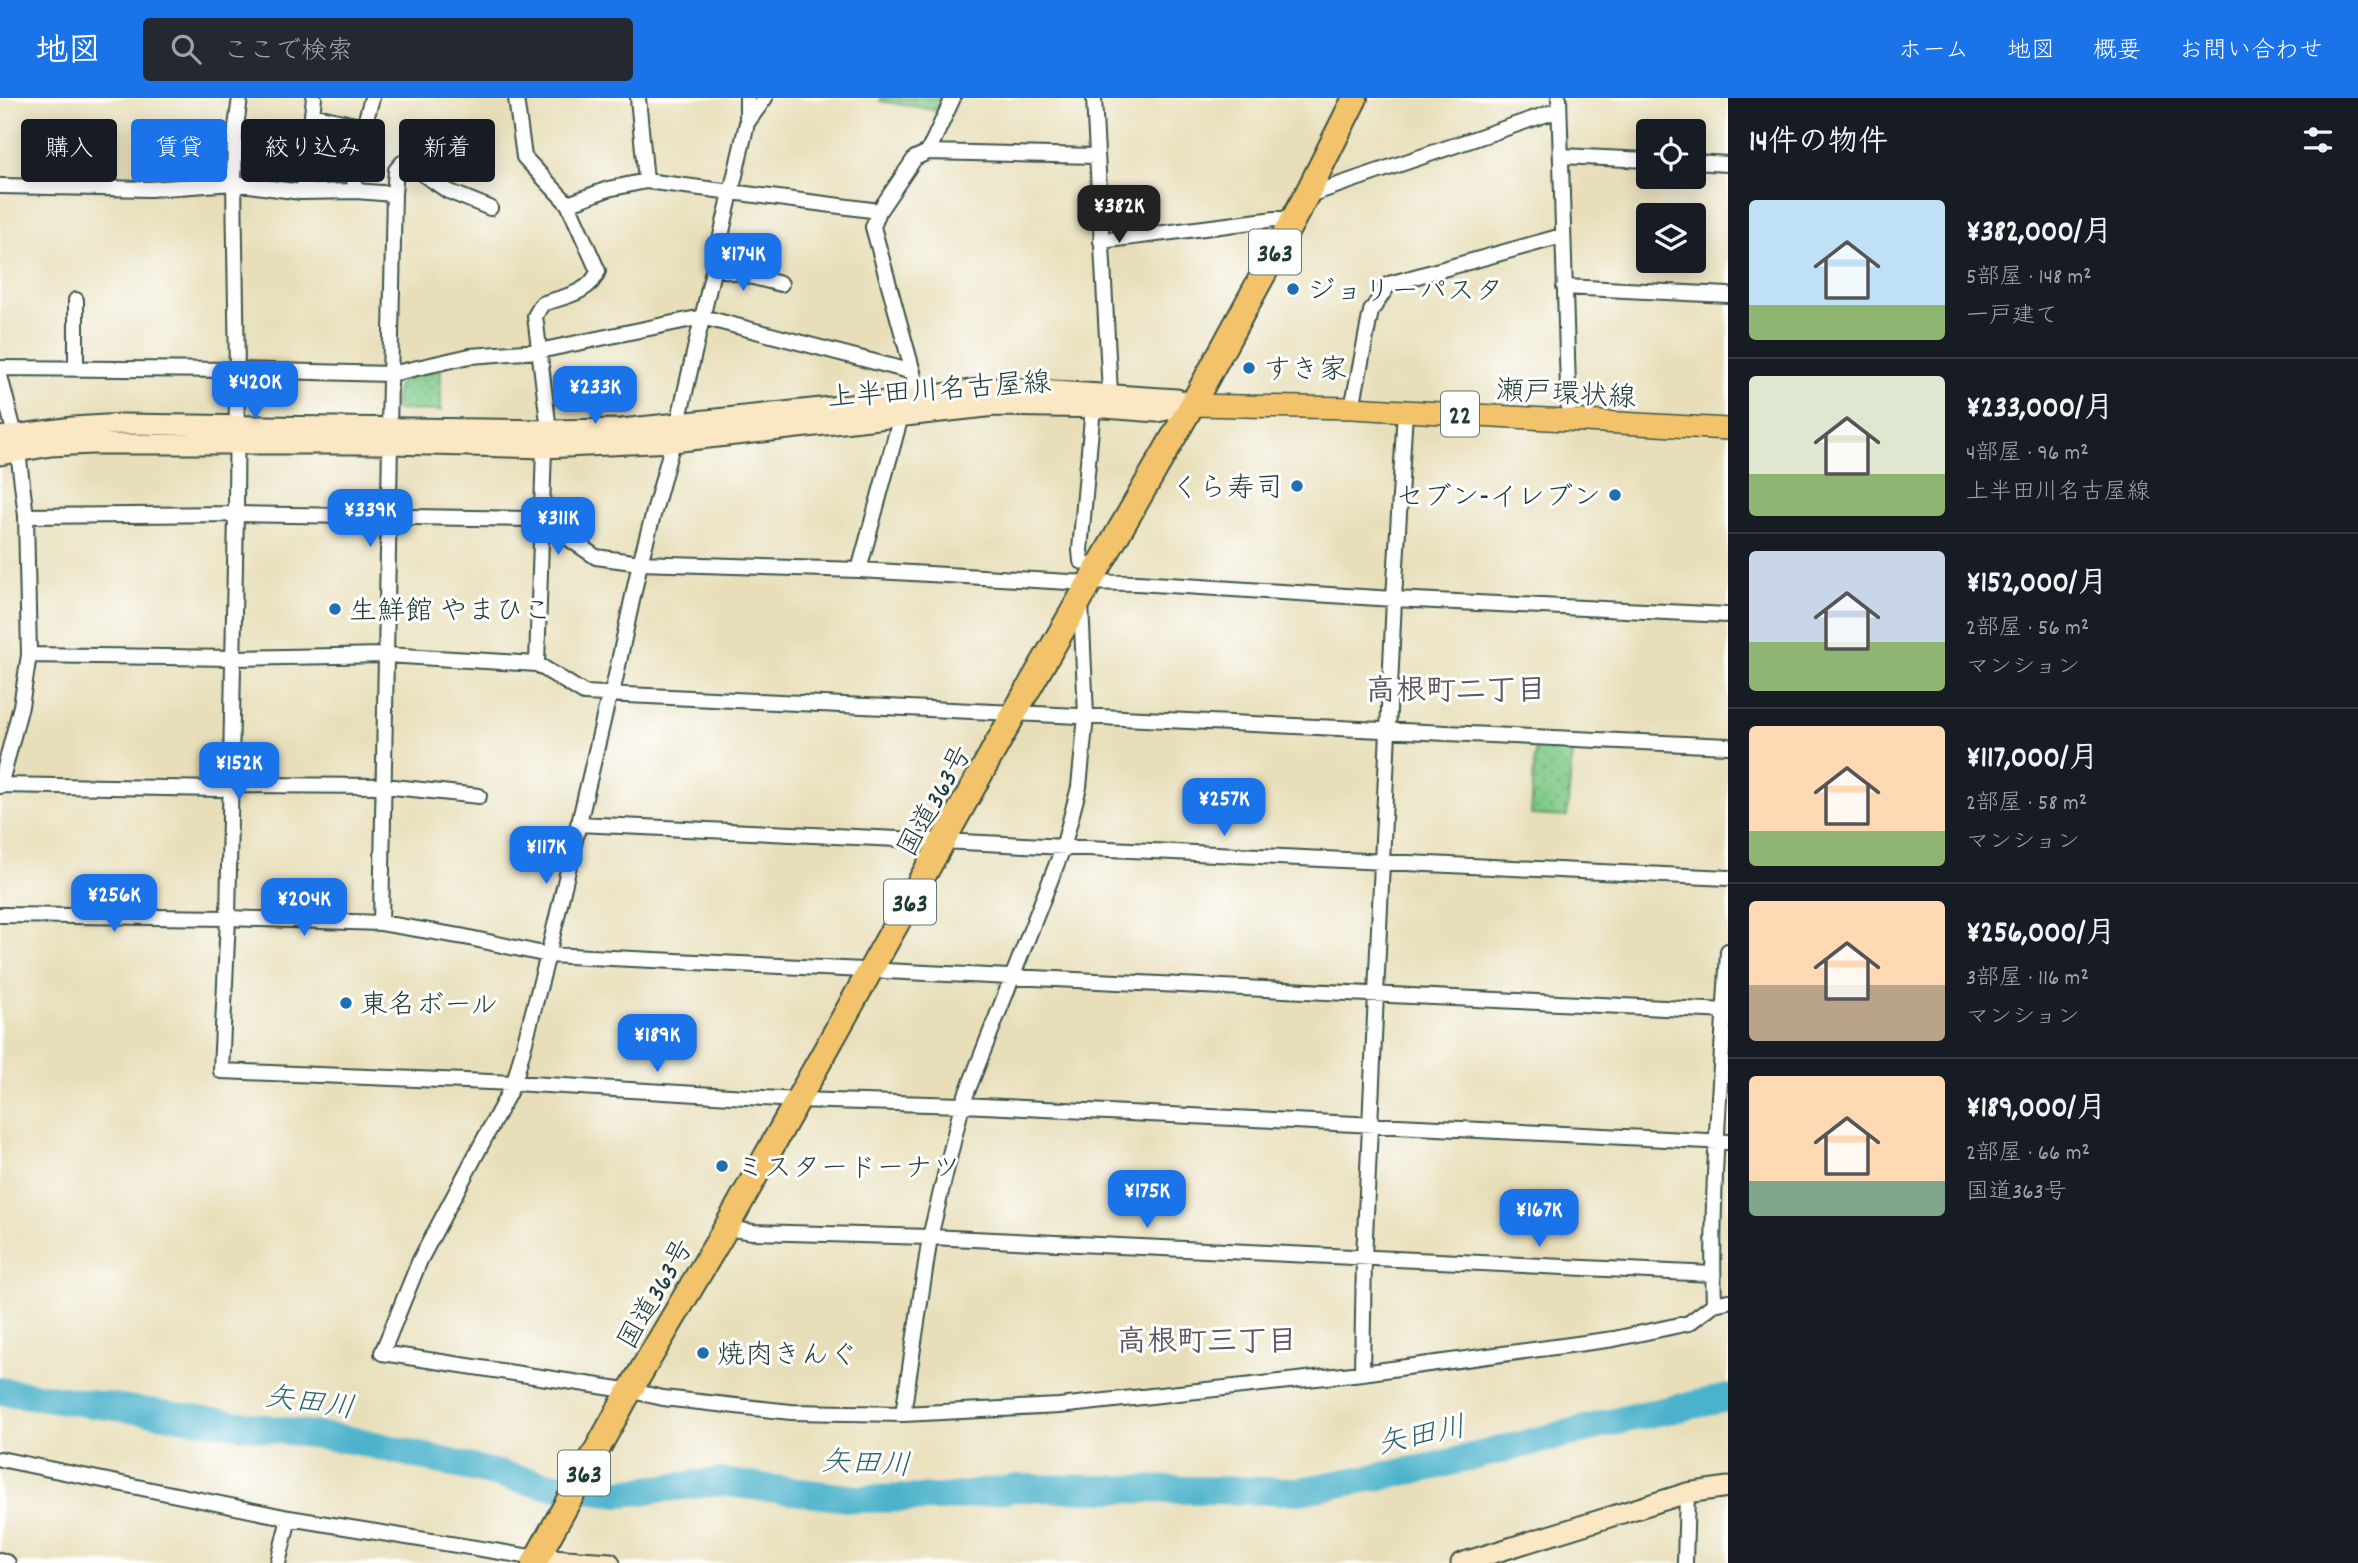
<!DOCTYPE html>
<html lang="ja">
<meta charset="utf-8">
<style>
:root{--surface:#171b24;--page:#242831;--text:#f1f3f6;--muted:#9ea1a6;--line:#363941;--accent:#1a73e8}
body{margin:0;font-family:Dekko,"Klee One",sans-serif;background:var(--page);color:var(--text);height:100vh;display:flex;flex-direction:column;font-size:26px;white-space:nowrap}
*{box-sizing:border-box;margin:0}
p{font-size:23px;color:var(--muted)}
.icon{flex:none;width:38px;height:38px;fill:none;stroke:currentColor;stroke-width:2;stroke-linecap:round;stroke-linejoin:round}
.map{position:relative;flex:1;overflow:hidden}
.details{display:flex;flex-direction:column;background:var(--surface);width:630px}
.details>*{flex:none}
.hud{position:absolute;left:21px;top:21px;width:665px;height:63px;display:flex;gap:14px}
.buttons{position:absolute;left:1636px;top:21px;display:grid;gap:14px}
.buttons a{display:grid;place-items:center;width:70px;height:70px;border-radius:7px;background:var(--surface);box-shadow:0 4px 18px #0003;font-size:35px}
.price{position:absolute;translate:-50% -60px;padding:0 16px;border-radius:14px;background:var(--accent);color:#fff;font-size:23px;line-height:46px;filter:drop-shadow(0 2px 4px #0008)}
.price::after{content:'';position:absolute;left:50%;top:42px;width:21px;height:16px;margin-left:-10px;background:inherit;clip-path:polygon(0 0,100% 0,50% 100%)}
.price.active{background:#222;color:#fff}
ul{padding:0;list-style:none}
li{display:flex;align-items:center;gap:21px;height:175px;padding:0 21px}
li+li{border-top:2px solid var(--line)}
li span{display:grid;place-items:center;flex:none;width:196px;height:140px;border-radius:7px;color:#555}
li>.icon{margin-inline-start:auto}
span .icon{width:84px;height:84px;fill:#fffc;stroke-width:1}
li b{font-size:30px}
h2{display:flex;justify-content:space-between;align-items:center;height:84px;padding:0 21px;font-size:30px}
.chip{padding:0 24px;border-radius:7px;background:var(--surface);box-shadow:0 4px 18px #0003;font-size:24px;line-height:63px}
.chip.active{background:var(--accent);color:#fff}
header{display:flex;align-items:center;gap:42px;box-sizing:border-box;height:98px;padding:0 35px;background:var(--accent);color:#fff}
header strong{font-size:33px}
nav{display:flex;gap:38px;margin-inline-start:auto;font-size:24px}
.search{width:490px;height:63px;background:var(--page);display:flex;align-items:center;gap:18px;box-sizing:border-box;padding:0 24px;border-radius:7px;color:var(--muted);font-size:26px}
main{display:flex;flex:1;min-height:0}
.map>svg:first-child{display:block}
</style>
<header>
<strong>地図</strong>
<div class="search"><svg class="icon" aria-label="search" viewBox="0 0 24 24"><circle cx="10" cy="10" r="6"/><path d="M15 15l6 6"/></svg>ここで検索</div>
<nav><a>ホーム</a><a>地図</a><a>概要</a><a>お問い合わせ</a></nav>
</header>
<main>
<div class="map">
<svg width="1728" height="1465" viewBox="0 0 1728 1465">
<defs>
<pattern id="park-dots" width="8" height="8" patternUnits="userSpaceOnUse" patternTransform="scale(1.75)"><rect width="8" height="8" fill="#7ec987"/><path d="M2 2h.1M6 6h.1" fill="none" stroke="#67a46f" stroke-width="1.8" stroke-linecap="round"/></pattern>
</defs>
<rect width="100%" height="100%" fill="#fff"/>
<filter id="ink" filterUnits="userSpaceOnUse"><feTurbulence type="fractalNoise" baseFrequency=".0143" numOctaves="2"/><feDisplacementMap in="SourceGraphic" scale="14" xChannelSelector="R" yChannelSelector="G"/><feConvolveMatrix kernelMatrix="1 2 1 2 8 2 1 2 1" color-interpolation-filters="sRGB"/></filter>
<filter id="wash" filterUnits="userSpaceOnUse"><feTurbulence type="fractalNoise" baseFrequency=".00686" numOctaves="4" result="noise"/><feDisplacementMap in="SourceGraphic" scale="28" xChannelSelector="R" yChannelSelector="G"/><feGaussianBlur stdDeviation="1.57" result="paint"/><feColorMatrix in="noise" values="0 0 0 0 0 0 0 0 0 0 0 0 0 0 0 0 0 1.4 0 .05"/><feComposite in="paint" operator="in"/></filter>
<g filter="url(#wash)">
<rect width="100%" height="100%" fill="#e8dfba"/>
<path fill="url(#park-dots)" stroke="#4e835e" stroke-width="2" d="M881 0H946L940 13 880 3Z
M441 272V313L394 312 397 289 408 274Z
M1536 639 1573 641 1567 719 1531 717Z"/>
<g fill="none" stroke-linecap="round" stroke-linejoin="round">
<path stroke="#4cb2cb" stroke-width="28" d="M0 1293 357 1343 540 1386 621 1395 720 1384 856 1401 944 1400 1018 1390 1299 1393 1431 1369 1638 1318 1728 1300"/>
</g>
</g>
<g filter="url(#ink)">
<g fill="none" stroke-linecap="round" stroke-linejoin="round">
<defs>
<path id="street" d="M240 0 235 36 234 85 237 272 236 416 228 820 221 973 514 985 797 1002 962 1007 1728 1044
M516 0 524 59 568 106 598 173C591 195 562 199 542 206L535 218 549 332
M638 0 646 83
M747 0V25
M1094 0 1110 295
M1559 0 1569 322
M312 17 364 29
M928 54 1097 58
M1561 58 1648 62
M1694 64 1728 66
M0 88 150 91 234 85 301 94 356 93 394 96 389 330
M356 93 352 70 372 0
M301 94 319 56 318 39 312 17 314 0
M394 96 396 72 402 65 420 74 448 93 490 110
M1306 98 1559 12
M568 106 608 91 646 83 879 113
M1101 143 1275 121H1293
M713 169 781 186
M1564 189 1728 197
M0 270 237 272 391 276 470 258 539 253 702 219 913 274
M76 271V202
M0 278 15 337
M917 300 913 274 873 129 879 113 915 60 928 54 953 0
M1093 309 1080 452 1081 463 1098 470
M1352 310 1371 213 1389 186 1562 138
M678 325 747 25 765 0
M673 344 640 465 612 596 608 602 548 857 514 985 420 1162 382 1255 632 1293 663 1300 791 1314 903 1316 1059 1308 1362 1275 1614 1241 1689 1225 1714 1206 1728 1203
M26 418 236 416 530 421 553 430 596 459 640 465 859 472 1069 484 1137 485 1394 501 1728 517
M859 472 901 318
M1081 505 1086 618 1079 689 1063 750 962 1007 930 1139 1713 1176
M29 557 233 560 386 557 537 566 584 595 1728 648
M537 566 544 350
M1 687 220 691 229 687 384 688 479 698
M0 688 21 608 29 557 26 418 18 354
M578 726 1728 780
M0 817 228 820 381 825 465 839 548 857 1728 913
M381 825 390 346
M726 1130 753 1134 930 1139 903 1316
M1714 1206C1710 1091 1722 969 1728 853
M1362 1275 1364 1160 1394 501 1405 313
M0 1361 289 1420 537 1460
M0 1462 8 1465
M278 1465 289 1420
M1685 1465 1687 1395"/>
<path id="secondary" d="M0 339 73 329 122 326 549 332 621 331 906 301 993 289 1177 301 1192 307
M0 357 51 348 93 346H390L544 350 673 344 995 308 1105 310 1157 314 1187 308
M537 1460 610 1465
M1461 1465 1687 1395 1728 1389"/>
<path id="primary" d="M1192 307 1352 310 1728 331"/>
<path id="highway" d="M534 1465 625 1301 726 1130 1015 614 1192 307 1306 98 1355 0"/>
</defs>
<use href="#street" stroke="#3d5548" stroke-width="18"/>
<use href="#secondary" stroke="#3d5548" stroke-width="23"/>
<use href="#primary" stroke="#3d5548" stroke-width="24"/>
<use href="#highway" stroke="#3d5548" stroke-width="28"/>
<use href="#street" stroke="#fff" stroke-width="14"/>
<use href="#secondary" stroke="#fae7c3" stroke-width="19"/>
<use href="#primary" stroke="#f2c36a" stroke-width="21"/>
<use href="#highway" stroke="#f2c36a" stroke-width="24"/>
</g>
</g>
<g fill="#1f6fb2" stroke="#fff" stroke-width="2.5">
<circle cx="1293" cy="191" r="7"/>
<circle cx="1249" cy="270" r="7"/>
<circle cx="1297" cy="388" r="7"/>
<circle cx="1615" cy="397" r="7"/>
<circle cx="335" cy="511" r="7"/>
<circle cx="346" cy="905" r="7"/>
<circle cx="722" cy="1068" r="7"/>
<circle cx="703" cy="1255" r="7"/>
</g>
<g text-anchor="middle" stroke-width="6" stroke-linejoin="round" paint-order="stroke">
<g fill="#fff" stroke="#627771" stroke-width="2">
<rect x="1249" y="131.5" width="52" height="45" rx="5"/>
<rect x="1441" y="293.5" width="38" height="45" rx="5"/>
<rect x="884" y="781.5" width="52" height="45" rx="5"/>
<rect x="558" y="1352.5" width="52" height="45" rx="5"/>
</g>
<g font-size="26" font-weight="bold" fill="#1f3d34">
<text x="1275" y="163">363</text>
<text x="1460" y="325">22</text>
<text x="910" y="813">363</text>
<text x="584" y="1384">363</text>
</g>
<g font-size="28" fill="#1f3d34" stroke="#fff" text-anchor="start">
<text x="1307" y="201">ジョリーパスタ</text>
<text x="1263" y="280">すき家</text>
<text x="1283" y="398" text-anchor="end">くら寿司</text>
<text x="1601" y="407" text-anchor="end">セブン-イレブン</text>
<text x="349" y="521">生鮮館 やまひこ</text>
<text x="360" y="915">東名ボール</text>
<text x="736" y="1078">ミスタードーナツ</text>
<text x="717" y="1265">焼肉きんぐ</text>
</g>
<g font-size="28" fill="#1f3d34" stroke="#fff">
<text transform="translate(939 290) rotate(-4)" y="10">上半田川名古屋線</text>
<text transform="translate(1566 294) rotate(3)" y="10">瀬戸環状線</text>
<text transform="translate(933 702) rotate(-61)" y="10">国道363号</text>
<text transform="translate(654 1195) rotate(-60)" y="10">国道363号</text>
</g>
<g font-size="30" font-weight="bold" fill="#5f5861" stroke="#fff">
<text x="1456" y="601">高根町二丁目</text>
<text x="1207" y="1252">高根町三丁目</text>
</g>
<g font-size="30" font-style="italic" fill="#2f6669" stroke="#fff">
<text transform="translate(310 1303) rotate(8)" y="10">矢田川</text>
<text transform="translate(1421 1336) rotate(-12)" y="10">矢田川</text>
<text transform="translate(866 1364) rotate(3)" y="10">矢田川</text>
</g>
</g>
</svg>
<div class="buttons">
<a><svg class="icon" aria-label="locate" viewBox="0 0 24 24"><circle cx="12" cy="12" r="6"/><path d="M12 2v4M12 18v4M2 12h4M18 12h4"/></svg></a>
<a><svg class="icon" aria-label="layers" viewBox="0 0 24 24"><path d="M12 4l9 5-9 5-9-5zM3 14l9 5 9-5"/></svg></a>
</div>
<b class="price active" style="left:1119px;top:147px">¥382K</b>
<b class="price" style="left:743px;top:195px">¥174K</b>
<b class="price" style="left:255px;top:323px">¥420K</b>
<b class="price" style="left:595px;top:328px">¥233K</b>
<b class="price" style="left:370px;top:451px">¥339K</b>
<b class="price" style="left:558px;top:459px">¥311K</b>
<b class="price" style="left:239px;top:704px">¥152K</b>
<b class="price" style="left:1224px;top:740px">¥257K</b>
<b class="price" style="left:546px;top:788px">¥117K</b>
<b class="price" style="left:114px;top:836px">¥256K</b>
<b class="price" style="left:304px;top:840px">¥204K</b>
<b class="price" style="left:657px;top:976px">¥189K</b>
<b class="price" style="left:1147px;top:1132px">¥175K</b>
<b class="price" style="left:1539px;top:1151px">¥167K</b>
<div class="hud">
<a class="chip">購入</a>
<a class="chip active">賃貸</a>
<a class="chip">絞り込み</a>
<a class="chip">新着</a>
</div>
</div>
<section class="details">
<h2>14件の物件<svg class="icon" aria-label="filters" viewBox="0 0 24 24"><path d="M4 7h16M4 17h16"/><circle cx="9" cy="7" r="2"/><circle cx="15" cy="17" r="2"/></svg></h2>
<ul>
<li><span style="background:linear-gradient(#bfe0f5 75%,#8fb573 0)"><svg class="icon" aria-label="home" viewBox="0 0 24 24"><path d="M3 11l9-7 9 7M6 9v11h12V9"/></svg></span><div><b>¥382,000/月</b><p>5部屋 · 148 m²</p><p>一戸建て</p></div></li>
<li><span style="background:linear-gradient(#dfe7d0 70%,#8fb573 0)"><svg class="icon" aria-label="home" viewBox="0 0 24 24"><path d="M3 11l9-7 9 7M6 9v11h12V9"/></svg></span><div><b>¥233,000/月</b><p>4部屋 · 96 m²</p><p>上半田川名古屋線</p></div></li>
<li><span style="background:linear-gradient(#c9d6e8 65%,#8fb573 0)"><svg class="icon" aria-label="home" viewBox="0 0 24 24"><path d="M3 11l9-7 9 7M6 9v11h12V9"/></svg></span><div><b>¥152,000/月</b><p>2部屋 · 56 m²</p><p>マンション</p></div></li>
<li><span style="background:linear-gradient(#ffd9b3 75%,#8fb573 0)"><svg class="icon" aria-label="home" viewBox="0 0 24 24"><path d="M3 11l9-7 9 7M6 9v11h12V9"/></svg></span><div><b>¥117,000/月</b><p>2部屋 · 58 m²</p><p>マンション</p></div></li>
<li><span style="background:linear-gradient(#ffd9b3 60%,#b9a48a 0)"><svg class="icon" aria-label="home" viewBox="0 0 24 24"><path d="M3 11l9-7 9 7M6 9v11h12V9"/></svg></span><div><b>¥256,000/月</b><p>3部屋 · 116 m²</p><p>マンション</p></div></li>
<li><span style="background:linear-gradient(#ffd9b3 75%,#7fa58c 0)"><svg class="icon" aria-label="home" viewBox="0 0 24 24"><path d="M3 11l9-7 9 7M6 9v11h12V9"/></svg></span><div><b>¥189,000/月</b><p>2部屋 · 66 m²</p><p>国道363号</p></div></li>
</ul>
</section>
</main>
